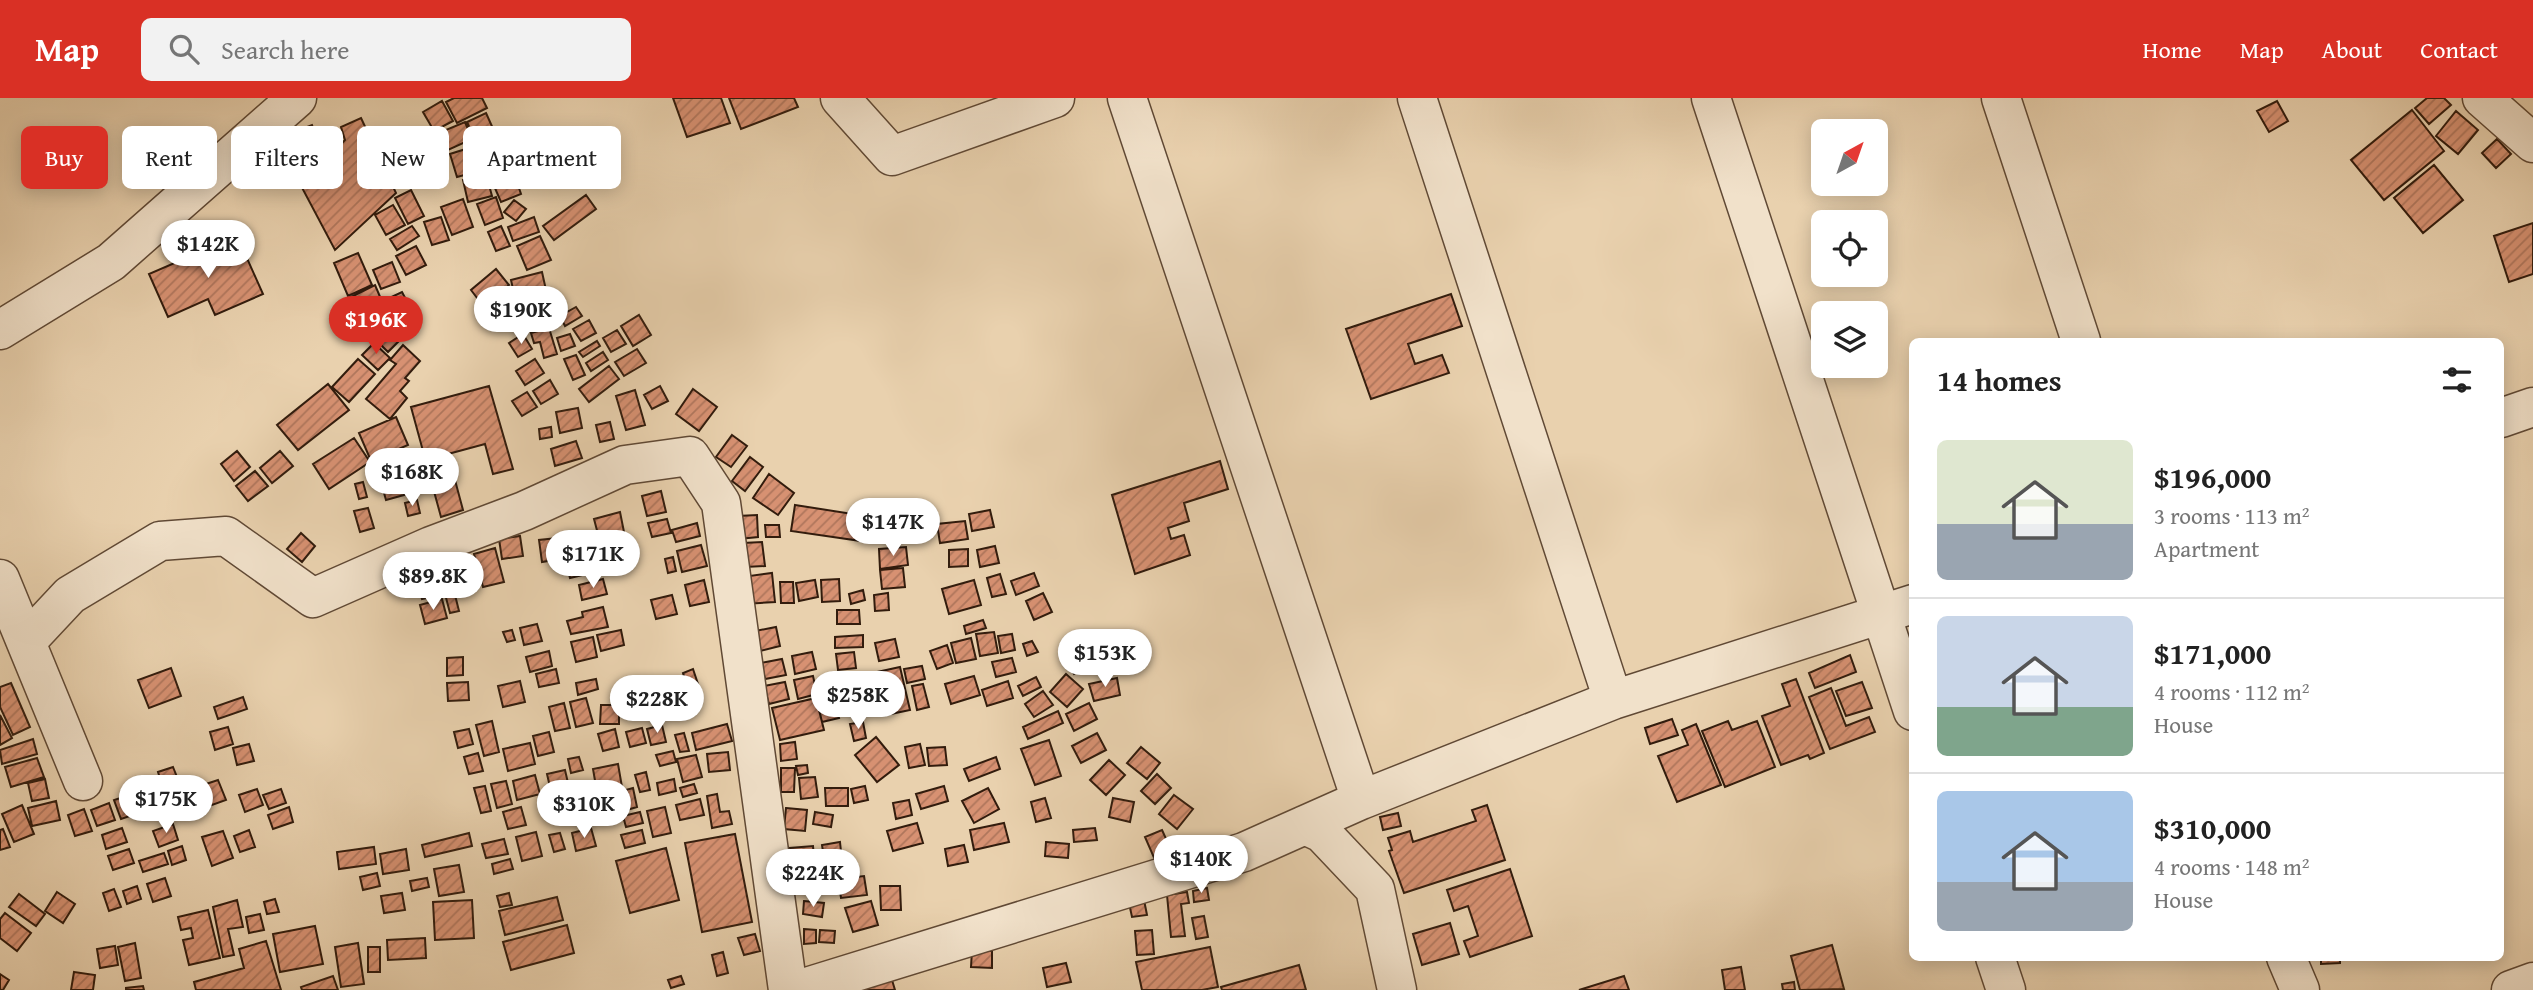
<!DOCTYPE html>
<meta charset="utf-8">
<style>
:root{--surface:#fff;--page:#f2f2f2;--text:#222;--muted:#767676;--line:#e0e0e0;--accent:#d93025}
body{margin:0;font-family:"Gentium Book Plus",serif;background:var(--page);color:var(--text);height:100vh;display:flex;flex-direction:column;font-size:26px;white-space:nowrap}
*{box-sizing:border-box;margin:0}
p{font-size:23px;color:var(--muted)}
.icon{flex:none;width:38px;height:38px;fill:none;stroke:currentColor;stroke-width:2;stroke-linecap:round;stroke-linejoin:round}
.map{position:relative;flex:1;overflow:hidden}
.side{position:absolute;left:1909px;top:240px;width:595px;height:623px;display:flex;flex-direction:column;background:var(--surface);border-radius:10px;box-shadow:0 4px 18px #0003}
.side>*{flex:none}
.guide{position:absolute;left:21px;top:28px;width:665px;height:63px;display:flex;gap:14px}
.needle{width:46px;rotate:40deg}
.buttons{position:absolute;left:1811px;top:21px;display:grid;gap:14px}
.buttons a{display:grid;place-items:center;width:77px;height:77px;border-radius:10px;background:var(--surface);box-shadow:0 4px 18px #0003;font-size:35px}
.price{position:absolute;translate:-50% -60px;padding:0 16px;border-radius:24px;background:#fff;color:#222;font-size:23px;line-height:46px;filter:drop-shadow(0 2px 4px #0008)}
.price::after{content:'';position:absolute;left:50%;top:42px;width:21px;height:16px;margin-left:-10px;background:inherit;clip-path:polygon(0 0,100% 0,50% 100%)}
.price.active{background:var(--accent);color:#fff}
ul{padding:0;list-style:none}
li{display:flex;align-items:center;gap:21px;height:175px;padding:0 28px}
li+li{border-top:2px solid var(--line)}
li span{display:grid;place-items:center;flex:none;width:196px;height:140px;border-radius:10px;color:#555}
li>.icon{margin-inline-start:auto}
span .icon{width:84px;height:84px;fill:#fffc;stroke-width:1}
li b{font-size:30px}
h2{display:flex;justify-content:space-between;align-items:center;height:84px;padding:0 28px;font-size:30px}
.pill{padding:0 24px;border-radius:10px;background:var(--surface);box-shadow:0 4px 18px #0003;font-size:24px;line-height:63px}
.pill.active{background:var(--accent);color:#fff}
header{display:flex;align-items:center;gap:42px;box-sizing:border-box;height:98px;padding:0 35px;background:var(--accent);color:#fff}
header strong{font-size:33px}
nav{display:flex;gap:38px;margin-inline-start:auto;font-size:24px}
.search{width:490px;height:63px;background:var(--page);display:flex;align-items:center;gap:18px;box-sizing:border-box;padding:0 24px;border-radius:10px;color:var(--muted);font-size:26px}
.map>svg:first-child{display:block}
</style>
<header>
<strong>Map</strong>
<div class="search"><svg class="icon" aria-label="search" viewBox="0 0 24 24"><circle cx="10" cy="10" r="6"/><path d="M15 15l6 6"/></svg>Search here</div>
<nav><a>Home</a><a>Map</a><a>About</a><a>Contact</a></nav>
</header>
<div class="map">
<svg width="2533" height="892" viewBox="0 0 2533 892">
<defs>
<pattern id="building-hatch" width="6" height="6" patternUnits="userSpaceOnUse" patternTransform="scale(1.75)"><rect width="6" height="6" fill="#d79172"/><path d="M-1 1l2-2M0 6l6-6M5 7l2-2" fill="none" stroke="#af765c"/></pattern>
</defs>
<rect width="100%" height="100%" fill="#e9d1ae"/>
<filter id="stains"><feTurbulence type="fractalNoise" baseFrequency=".00286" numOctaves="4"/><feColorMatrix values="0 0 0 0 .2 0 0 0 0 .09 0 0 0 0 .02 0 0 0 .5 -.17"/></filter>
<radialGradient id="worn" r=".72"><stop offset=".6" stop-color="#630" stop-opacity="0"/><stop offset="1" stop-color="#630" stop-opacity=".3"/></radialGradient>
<path fill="url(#building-hatch)" stroke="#321c0d" stroke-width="2" d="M454 0H482L487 10 457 25 446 4Z
M673 0H721L730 25 687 39Z
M729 0H794L798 9 741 31Z
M2427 0H2444L2451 7 2429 26 2415 10Z
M442 3 453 23 434 33 423 14Z
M2277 3 2288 23 2269 34 2257 13Z
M2412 12 2444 53 2384 102 2351 62Z
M2456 13 2478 32 2458 56 2436 38Z
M486 15 499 44 480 52 467 24Z
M361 20 396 95 335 152 299 84 305 78 309 84 332 65 330 58 345 42 341 29Z
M465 24 472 41 448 52 441 34Z
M312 27 322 54 292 66 281 39Z
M2497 41 2511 56 2496 70 2482 55Z
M475 48 483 72 457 79 450 56Z
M511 52 517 68 492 77 486 61Z
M2434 67 2463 102 2423 135 2394 100Z
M513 73 521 96 501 104 491 81Z
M486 76 492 98 468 104 463 82Z
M411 92 424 118 408 126 395 100Z
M586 97 596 111 554 142 543 128Z
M496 99 503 120 485 127 477 106Z
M463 101 473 129 452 137 441 109Z
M514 102 526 111 516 123 504 114Z
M393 107 405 127 386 137 375 117Z
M441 119 449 142 432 147 424 124Z
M534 119 539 134 513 143 508 129Z
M2533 125V176L2509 184 2494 138Z
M412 128 419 138 397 152 390 141Z
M501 128 510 148 496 153 488 134Z
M237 138 263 196 215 217 208 201 168 219 149 176Z
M540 138 551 162 527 172 517 148Z
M416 148 426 167 406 177 396 158Z
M358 155 372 187 348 198 334 165Z
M392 164 400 184 381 191 373 172Z
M496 171 509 187 484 209 471 192Z
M542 174 546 192 515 200 511 182Z
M375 187 381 201 353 214 347 201Z
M402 194 414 217 397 226 385 202Z
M1451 196 1462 228 1408 246 1415 266 1442 257 1449 275 1371 301 1346 231Z
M543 209 548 220 526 230 521 218Z
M576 209 582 218 565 228 560 218Z
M375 211 383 229 362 237 355 219Z
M639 217 651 237 633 248 621 228Z
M589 222 596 235 581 243 573 231Z
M392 224 405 237 388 254 375 241Z
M549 230 557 256 544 260 540 244 534 245 531 235Z
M617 232 626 246 611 254 603 240Z
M523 236 532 251 518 259 509 245Z
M570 236 575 248 561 253 557 240Z
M597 243 600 248 583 259 579 254Z
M374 245 390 260 378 272 362 257Z
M403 247 420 263 405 280 409 283 400 293 407 300 390 321 366 301 396 266 390 262Z
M637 251 646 265 624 278 615 264Z
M603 254 608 262 591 273 586 265Z
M576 257 585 277 573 282 564 261Z
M358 261 375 276 349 304 332 289Z
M535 261 544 275 525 287 516 273Z
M609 268 619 281 589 304 579 291Z
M550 282 558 296 541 306 533 293Z
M328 286 349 312 298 352 277 327Z
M489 288 513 371 493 376 485 346 448 356 463 412 441 419 411 309Z
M660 288 668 303 652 311 644 297Z
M693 291 717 309 699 333 676 316Z
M635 292 645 327 626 332 616 298Z
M527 294 537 309 522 318 512 303Z
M578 310 582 330 560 335 556 314Z
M396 319 408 347 371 363 359 335Z
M610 324 614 341 600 344 596 327Z
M551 329 552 339 540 341 539 331Z
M732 337 747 348 731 369 716 359Z
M354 340 370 364 329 391 313 366Z
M576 343 582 360 555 368 551 351Z
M237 353 250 369 234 383 221 366Z
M280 353 293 368 272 385 260 370Z
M750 359 763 369 745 393 732 383Z
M1220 363 1228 391 1184 405 1189 423 1168 430 1171 441 1184 437 1190 457 1135 476 1112 397Z
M255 373 268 388 248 403 236 388Z
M769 376 794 395 778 417 753 400Z
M399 379 404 397 386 402 381 384Z
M363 384 367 399 359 401 355 386Z
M661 393 666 414 647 418 642 398Z
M417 402 420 415 408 418 405 405Z
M795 407 872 419 868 444 791 433Z
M368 410 374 430 360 434 354 413Z
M990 412 994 429 972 433 969 416Z
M620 414 624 434 599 440 594 421Z
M757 417 758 439 739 441 738 418Z
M667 421 671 435 652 439 648 425Z
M965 423 968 441 940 445 937 426Z
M697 425 700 438 676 444 672 432Z
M765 427H779L780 439H766Z
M301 435 315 448 302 464 287 451Z
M520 438 523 458 502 461 499 441Z
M557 440 560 461 542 464 539 442Z
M629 443 634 461 612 466 608 448Z
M762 444 765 468 745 469 743 445Z
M701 447 707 468 682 474 677 453Z
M995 448 999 465 980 469 977 452Z
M906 449 908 467 880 471 879 451Z
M495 450 504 484 483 489 474 456Z
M597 451 603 472 570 480 565 460Z
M968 451V468L949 469V452Z
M673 459 676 473 668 475 665 461Z
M461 467 466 485 449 489 444 471Z
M903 470 905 489 882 491 880 472Z
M772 475 775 504 745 506 742 479Z
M1034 475 1039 488 1016 497 1011 483Z
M1000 476 1006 496 992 499 987 480Z
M438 477 444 496 422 501 417 483Z
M603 481 607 496 582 502 579 487Z
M839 481 840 503 822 504 821 482Z
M704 482 709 504 690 508 685 487Z
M815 482 818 499 799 503 796 485Z
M974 482 981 507 949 516 942 491Z
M780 484H793L794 505H781Z
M863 492 865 502 851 506 849 496Z
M454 493 459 513 450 515 445 496Z
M888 495 889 512 875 513 874 497Z
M1043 495 1052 514 1034 522 1026 503Z
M672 497 677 516 656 521 651 502Z
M442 501 447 520 425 526 420 507Z
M603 509 608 529 571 536 567 523 583 519 582 514Z
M837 512H859L860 526H837Z
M983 522 986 530 966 536 964 528Z
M537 526 542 543 524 547 520 530Z
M776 529 780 548 760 553 755 533Z
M512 532 515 542 507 544 503 534Z
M621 532 624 547 601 553 597 537Z
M994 534 998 555 980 558 976 536Z
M1012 536 1015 552 1001 555 998 538Z
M863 537V549L835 550V539Z
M593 539 597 559 576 564 571 544Z
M1073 539 1082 546 1070 560 1061 552Z
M971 540 976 561 956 565 951 545Z
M895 541 899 559 879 563 875 545Z
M1032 543 1038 554 1027 558 1023 546Z
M947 547 953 565 937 571 930 553Z
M549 553 552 568 530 574 526 559Z
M812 554 816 571 795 576 792 558Z
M854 554 856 570 838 572 836 556Z
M1850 557 1856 574 1815 590 1809 575Z
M463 559V577L447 578V560Z
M1012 560 1016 574 996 579 992 564Z
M782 561 786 577 765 581 761 565Z
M1082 561 1087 568 1074 576 1069 568Z
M922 568 925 581 907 585 904 571Z
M900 569 910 612 886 617 877 574Z
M171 570 181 598 149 610 138 582Z
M556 571 559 585 539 589 536 576Z
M693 571 700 592 689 595 683 575Z
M831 575 835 586 824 590 820 580Z
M1066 576 1083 591 1067 609 1050 594Z
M813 578 817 596 798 601 794 582Z
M974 578 980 597 951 606 945 586Z
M1036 579 1041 589 1023 598 1018 588Z
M1117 580 1120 597 1094 603 1089 586Z
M596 581 598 591 578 597 576 585Z
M1796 581 1824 655 1810 661 1808 657 1781 667 1762 618 1790 608 1782 586Z
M520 583 525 604 503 609 498 588Z
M1008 583 1013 600 987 608 982 592Z
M468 584 469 602 448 603 447 585Z
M785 584 789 601 769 606 764 588Z
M1862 584 1872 610 1846 618 1836 593Z
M11 585 30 629 13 637 0 609V589Z
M923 586 929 609 917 612 912 588Z
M1831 590 1846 628 1869 619 1875 634 1830 651 1809 599Z
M872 592 875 611 848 617 844 598Z
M1043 593 1053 607 1034 619 1025 606Z
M243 599 247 611 218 621 214 609Z
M586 600 593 625 576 629 570 604Z
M816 600 824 632 780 642 772 610Z
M834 603 839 620 822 624 818 607Z
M564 605 570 630 555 633 549 609Z
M1089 605 1097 621 1074 633 1066 616Z
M601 607H619V626H600Z
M1058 613 1063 625 1028 641 1023 629Z
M0 617 12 640 0 647Z
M1672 621 1678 637 1650 646 1645 630Z
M492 623 499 654 484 658 476 627Z
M1728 623 1732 632 1757 623 1775 669 1725 689 1702 633Z
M863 624 866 640 854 643 850 626Z
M727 626 732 643 696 652 692 635Z
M1696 626 1721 687 1677 704 1658 658 1688 647 1682 632Z
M662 627 666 644 651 647 647 631Z
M228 629 233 646 215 652 210 634Z
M642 630 646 645 630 649 626 634Z
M469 631 473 646 458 650 454 634Z
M615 631 619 649 603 653 598 636Z
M549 634 554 654 538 658 533 638Z
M684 635 689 653 680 654 675 637Z
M1097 635 1106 652 1081 665 1072 648Z
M876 639 899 667 877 684 855 657Z
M33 641 37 656 2 666 0 652Z
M1049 642 1061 678 1035 687 1021 651Z
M795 644 797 661 781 663 780 646Z
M530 645 535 666 508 673 503 651Z
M249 646 254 663 237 667 233 650Z
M920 646 925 667 909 670 905 649Z
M945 649 947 667 929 668 927 650Z
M1141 649 1160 665 1147 681 1127 665Z
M673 653 676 664 660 668 656 657Z
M728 654 730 672 709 674 707 656Z
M478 655 483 673 469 676 464 659Z
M696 657 702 679 683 684 677 661Z
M579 659 583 672 571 675 568 661Z
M996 659 1000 671 969 683 964 671Z
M37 660 44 679 11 689 5 669Z
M1109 662 1125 677 1106 697 1090 682Z
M618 666 622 689 597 694 593 671Z
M807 667 808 675 798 677 796 668Z
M173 669 179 684 163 690 158 674Z
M781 670H795L794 694H781Z
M565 672 568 685 550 689 547 676Z
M646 674 650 692 640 694 635 677Z
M1157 676 1171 690 1155 706 1141 693Z
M535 677 540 696 517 702 513 683Z
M815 679 818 699 801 701 799 680Z
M45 681 49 700 32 703 28 685Z
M674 681 676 693 659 697 657 685Z
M218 682 226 702 198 712 191 691Z
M506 683 512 706 497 710 491 686Z
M694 686 697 695 683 699 680 690Z
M485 688 491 713 481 715 474 690Z
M865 688 868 702 854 705 851 691Z
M944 688 948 703 921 711 916 696Z
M633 690 637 709 620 714 615 695Z
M825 690H848V708H826Z
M988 690 999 711 974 725 962 703Z
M257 691 263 707 245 714 239 697Z
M281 691 286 705 269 711 263 697Z
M160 695 166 712 144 719 138 702Z
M183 695 188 709 174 713 169 700Z
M717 696 720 714 729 713 732 726 712 730 707 698Z
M129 697 136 716 121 721 114 702Z
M1174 697 1193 711 1177 731 1159 716Z
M1045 700 1051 720 1036 724 1031 704Z
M1113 700 1134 704 1130 724 1109 719Z
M700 701 704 717 680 722 676 707Z
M909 702 912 717 896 721 893 705Z
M56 703 60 722 32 728 28 710Z
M109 705 115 722 97 728 91 712Z
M22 707 34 736 14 744 2 716Z
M1487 707 1505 762 1404 795 1389 753 1392 752 1388 740 1410 733 1413 744 1476 723 1472 712Z
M289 709 293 724 273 731 268 717Z
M521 709 526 727 508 731 503 714Z
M665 709 671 735 653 739 647 713Z
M786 710 807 712 805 733 784 731Z
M84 711 92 733 75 738 68 717Z
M640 714 643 725 626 729 623 718Z
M815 714 833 717 831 729 813 726Z
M1398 715 1401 728 1383 732 1380 719Z
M917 725 923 745 893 753 887 733Z
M1004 725 1009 744 974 752 970 732Z
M173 726 178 742 159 749 153 733Z
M122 730 127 744 106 751 102 737Z
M591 730 596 748 576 753 572 735Z
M1095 730 1097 742 1074 744 1073 732Z
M3 731 10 749 0 752V732Z
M249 732 255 749 240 754 234 738Z
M642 732 645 745 625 750 621 737Z
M1162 732 1172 754 1155 762 1145 739Z
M223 733 233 760 212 768 202 739Z
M536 734 542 758 522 763 516 739Z
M469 735 472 748 425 759 422 747Z
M560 735 565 751 554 754 549 737Z
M735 736 752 824 702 834 685 745Z
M504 741 508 756 486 760 482 746Z
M840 744 842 763 825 766 822 747Z
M1046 744 1069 746 1068 760 1045 758Z
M964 747 968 764 948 768 945 751Z
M182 748 186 762 172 767 168 753Z
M813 748 815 770 792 772 790 750Z
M374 749 376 766 339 771 337 754Z
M666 750 679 802 630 815 616 763Z
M129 751 134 765 113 772 108 758Z
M406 751 409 772 383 776 380 756Z
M164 755 168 766 143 774 139 763Z
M510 761 513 771 494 776 492 766Z
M459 767 464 794 439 798 434 771Z
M1510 771 1532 838 1470 859 1464 843 1478 838 1468 808 1454 813 1447 792Z
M377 775 380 788 363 792 360 779Z
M864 778 867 797 841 800 838 781Z
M165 780 171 798 153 804 147 786Z
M427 780 429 789 412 793 410 783Z
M799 782 820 783V793H799Z
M137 788 141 801 127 806 123 793Z
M880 788H900L901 812H881Z
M1207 790 1209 802 1194 804 1193 793Z
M114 791 121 809 109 813 103 795Z
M57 794 75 806 63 825 45 813Z
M1187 794 1189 805 1181 806 1185 838 1171 839 1167 797Z
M402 795 405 812 384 815 381 798Z
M509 795 512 807 500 809 497 798Z
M19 796 45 816 36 828 9 809Z
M557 799 563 822 505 837 499 813Z
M275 801 279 814 267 816 264 804Z
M237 802 243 829 228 831 234 857 223 859 213 809Z
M472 802 474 840 435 842 433 804Z
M1144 802 1147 817 1132 819 1129 805Z
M804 803 824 805 822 819 803 816Z
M871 803 878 827 853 834 845 810Z
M208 812 220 860 189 867 183 842 193 840 191 830 181 832 178 819Z
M5 815 31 835 17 853 0 840V821Z
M260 816 264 832 249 835 246 819Z
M1204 818 1208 839 1196 841 1192 820Z
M1450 825 1459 856 1422 867 1413 836Z
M567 827 574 855 511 872 503 844Z
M315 828 323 866 280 874 273 836Z
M804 831 816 832V845L804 846Z
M820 832 835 833 834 845 819 844Z
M1152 832 1154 856 1137 857 1135 833Z
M755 836 760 853 744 857 738 840Z
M425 840 426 860 388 862 387 842Z
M266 843 281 892H196L194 884 244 870 239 851Z
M135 845 141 880 125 883 118 849Z
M358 845 364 886 341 889 335 849Z
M1832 847 1844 891 1800 892 1791 858Z
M115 848 118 867 100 870 97 851Z
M368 849H380V874H368Z
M1210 849 1218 889 1202 892H1142L1136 864Z
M972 852 992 853V870L971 869Z
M723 854 728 875 717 878 712 857Z
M2321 859H2340V865L2321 866Z
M1066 865 1071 884 1047 889 1043 870Z
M1299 867 1306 892H1222L1221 889Z
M1741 869 1745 892H1725L1722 872Z
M74 874 95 877 93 892H71Z
M0 876 9 882 3 892H0Z
M333 878 338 892H302L301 889Z
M681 878 684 886 671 890 668 882Z
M1624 878 1629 892H1579Z
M892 882 895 892H853Z
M1794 884 1795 892H1783L1782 886Z
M143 888 144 892H126V890Z"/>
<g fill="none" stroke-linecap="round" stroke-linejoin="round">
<defs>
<path id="minor" d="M840 0 892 58 1055 0
M1127 0 1361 702
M1417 0 1613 602
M1711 0 1913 613
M2001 0 2081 243
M2482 0 2533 45
M0 232 111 164 297 0
M2501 320 2533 309
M0 481 83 683
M26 544 70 497 160 443 226 438 313 500 431 448 524 413 625 367 690 358 721 405 788 892
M1305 727 1322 735 1375 791 1397 892
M1995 859 2006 892
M2286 859 2300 892
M797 892 1244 754 1361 702 1613 602 1913 506
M2511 892 2533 884"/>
</defs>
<use href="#minor" stroke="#604935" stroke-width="41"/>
<use href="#minor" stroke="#f1e1ca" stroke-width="38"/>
</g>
<rect width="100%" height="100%" filter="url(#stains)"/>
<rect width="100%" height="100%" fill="url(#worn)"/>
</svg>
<div class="buttons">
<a><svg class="needle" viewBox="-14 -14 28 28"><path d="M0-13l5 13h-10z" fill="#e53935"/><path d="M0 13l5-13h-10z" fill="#767676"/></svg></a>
<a><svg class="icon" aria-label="locate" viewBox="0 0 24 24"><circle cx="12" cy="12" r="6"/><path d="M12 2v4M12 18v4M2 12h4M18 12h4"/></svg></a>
<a><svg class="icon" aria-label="layers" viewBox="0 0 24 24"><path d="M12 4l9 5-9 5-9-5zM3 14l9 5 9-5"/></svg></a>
</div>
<b class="price" style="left:208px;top:182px">$142K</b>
<b class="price" style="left:521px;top:248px">$190K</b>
<b class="price active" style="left:376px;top:258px">$196K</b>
<b class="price" style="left:412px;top:410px">$168K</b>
<b class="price" style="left:893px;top:460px">$147K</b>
<b class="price" style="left:593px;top:492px">$171K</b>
<b class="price" style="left:433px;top:514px">$89.8K</b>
<b class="price" style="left:1105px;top:591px">$153K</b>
<b class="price" style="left:858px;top:633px">$258K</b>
<b class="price" style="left:657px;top:637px">$228K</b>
<b class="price" style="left:166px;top:737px">$175K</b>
<b class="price" style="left:584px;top:742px">$310K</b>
<b class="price" style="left:1201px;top:797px">$140K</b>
<b class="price" style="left:813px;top:811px">$224K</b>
<div class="guide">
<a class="pill active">Buy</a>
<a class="pill">Rent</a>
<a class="pill">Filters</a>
<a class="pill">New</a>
<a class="pill">Apartment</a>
</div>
<section class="side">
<h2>14 homes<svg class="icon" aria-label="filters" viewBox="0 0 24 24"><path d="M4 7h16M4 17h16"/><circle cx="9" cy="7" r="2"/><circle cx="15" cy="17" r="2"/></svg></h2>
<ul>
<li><span style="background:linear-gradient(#dfe7d0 60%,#9aa5b1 0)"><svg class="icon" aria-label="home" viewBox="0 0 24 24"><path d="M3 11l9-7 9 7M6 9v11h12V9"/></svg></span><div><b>$196,000</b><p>3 rooms · 113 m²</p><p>Apartment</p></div></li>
<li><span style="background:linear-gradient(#c9d6e8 65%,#7fa58c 0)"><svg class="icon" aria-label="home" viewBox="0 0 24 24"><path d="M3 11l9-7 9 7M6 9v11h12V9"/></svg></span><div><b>$171,000</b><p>4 rooms · 112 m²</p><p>House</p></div></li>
<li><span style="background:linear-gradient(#a9c7e8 65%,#9aa5b1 0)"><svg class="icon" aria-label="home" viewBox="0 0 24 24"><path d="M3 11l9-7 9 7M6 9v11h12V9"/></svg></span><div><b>$310,000</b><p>4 rooms · 148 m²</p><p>House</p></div></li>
</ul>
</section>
</div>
